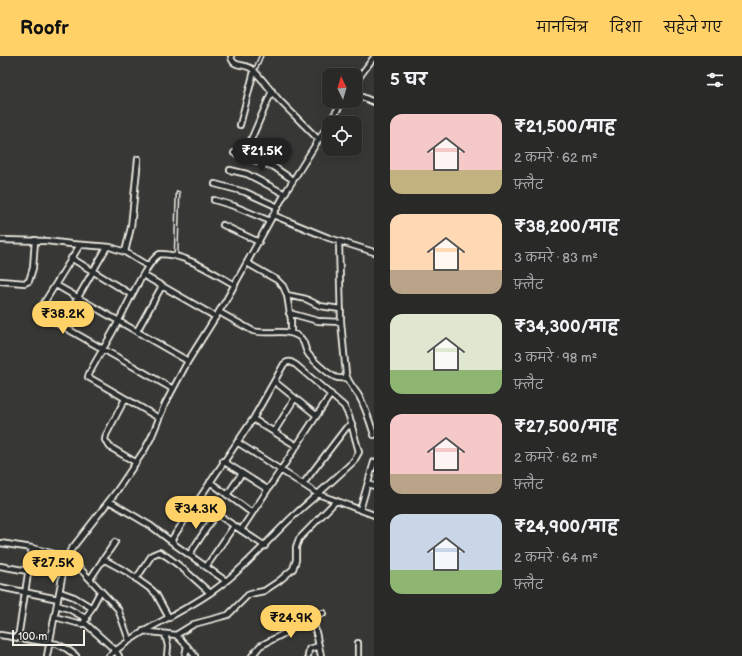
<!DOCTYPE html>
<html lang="hi">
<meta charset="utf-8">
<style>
:root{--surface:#292a28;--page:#313230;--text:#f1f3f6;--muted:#a5a7a8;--line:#454645;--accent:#ffd166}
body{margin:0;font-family:"Balsamiq Sans","Playpen Sans Deva",sans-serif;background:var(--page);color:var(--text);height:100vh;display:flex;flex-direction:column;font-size:15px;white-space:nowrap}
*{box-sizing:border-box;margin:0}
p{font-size:13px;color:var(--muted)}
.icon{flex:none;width:22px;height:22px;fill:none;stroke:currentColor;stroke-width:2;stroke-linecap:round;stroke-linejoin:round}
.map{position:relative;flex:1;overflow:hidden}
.drawer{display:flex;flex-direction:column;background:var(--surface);width:368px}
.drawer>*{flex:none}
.needle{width:26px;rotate:355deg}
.controls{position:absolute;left:322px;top:12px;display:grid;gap:8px}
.controls a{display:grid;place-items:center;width:40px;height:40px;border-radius:8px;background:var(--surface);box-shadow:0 2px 10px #0003,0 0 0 1px var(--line);font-size:20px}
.scale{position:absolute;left:12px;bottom:10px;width:73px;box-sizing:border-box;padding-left:4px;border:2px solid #f4f1e8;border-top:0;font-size:11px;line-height:14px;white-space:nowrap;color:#f4f1e8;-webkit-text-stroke:3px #2a2d2e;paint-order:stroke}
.price{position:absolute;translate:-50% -34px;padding:0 9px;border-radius:14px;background:var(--accent);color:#111;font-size:13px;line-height:26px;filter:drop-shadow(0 1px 2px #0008)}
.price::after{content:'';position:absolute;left:50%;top:24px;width:12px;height:9px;margin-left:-6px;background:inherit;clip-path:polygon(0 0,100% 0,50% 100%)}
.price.selected{background:#222;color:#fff}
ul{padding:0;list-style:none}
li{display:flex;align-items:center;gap:12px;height:100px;padding:0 16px}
li span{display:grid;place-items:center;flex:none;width:112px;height:80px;border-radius:12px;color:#555}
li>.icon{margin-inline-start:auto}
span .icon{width:48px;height:48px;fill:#fffc;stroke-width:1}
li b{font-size:17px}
h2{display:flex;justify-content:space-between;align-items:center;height:48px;padding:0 16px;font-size:17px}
header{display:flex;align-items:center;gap:24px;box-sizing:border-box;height:56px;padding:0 20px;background:var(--accent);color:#111}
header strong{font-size:19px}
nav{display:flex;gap:22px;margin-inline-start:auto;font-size:14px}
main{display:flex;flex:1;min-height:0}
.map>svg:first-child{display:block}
</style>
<header>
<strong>Roofr</strong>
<nav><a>मानचित्र</a><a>दिशा</a><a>सहेजे गए</a></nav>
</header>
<main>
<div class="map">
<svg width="374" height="600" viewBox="0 0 374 600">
<rect width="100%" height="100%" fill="#373835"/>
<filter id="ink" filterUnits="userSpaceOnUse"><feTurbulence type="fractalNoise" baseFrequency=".025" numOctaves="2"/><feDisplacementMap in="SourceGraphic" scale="8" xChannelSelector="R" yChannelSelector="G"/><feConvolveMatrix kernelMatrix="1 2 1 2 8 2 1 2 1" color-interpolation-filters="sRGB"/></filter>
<g filter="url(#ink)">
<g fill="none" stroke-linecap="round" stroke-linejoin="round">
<defs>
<path id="service" d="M255 14 261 0
M176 200 178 137"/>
<path id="minor" d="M231 0C232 12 245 7 252 13 262 22 270 34 279 44 292 57 305 70 319 84
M355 27 374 1
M355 38 374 46
M331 64 337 67
M329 67 343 45
M240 69 254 15
M234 97 274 111 293 124
M244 100 272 35
M230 114 247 118 285 138
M215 128 245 136 278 151
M214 144 234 150 270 165
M273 159 329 182 374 196
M223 169 259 186
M0 184 46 185 71 188 110 191 125 196 148 210
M339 185 341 266 346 318C348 327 355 333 359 340 366 352 370 366 374 379
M80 189 42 250 41 256 43 259 173 333
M125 196 131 171 138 103
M71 202 132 239
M247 207 277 224 283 230 287 239 291 264V277
M143 219 216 261
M0 225 25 227 29 225 33 212 35 184
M56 229 188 305
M287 239 306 243 320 250 340 253
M219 256 253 275C267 279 285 272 298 280 305 284 304 290 307 296 310 302 328 318 335 321 338 323 343 322 347 322
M289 257 318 265 341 266
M62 269 107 191
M137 275 162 230
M275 326 316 359
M125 343 106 379 105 384 110 391 135 406
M159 362 88 321 89 318C98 300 109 284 118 266 126 252 147 204 160 198 186 198 213 217 235 229
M253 363 297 390
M274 376 295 342
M223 405 267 433
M210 426 252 457
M303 428 346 372 352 368
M368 428 374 430
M227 439 242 417
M109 445 151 470 172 486
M197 445 265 490
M360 454 374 406
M241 474 331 338
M0 487 32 492 67 501 71 503 118 553 129 584
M189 499 216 458
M103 503 127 516 152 534 156 538 169 562
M0 510 28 515
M206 511 234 470
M90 523 115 486
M136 523 152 499 159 496C173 502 198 526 210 537
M226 525 174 488 172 484V483L253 363 284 308C289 304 291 306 296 309L344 350 349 360 359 396 354 405 318 438 237 386
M0 531 58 543
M60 536 74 541 92 552
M57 549 69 553 87 563
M55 561 77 567 83 568 100 536
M313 562 321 600
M85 567 115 594 119 600
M143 575 176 579 187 590 195 600
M165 578 168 590 167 600
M0 579 57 588 67 593 76 600
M176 579 194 568 228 559 248 539 254 537 264 535 279 525 293 513 296 504V491L299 483 336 445
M18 582 32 492
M358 587V600
M47 600 64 511 70 495 116 436 145 393 151 382 165 348 188 305 225 246 287 134 329 67
M109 600C140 573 179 559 213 535 240 516 263 490 286 467 296 457 308 447 318 438L374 459
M185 600 187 590
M252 600 260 590 285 577 297 568 323 557
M308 600 309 593 319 590"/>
</defs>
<use href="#service" stroke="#f4f1e8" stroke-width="5"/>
<use href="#minor" stroke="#f4f1e8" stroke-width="8"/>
<use href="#service" stroke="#2a2d2e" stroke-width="2"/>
<use href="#minor" stroke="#2a2d2e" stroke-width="4.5"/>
</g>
</g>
</svg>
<div class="controls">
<a><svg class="needle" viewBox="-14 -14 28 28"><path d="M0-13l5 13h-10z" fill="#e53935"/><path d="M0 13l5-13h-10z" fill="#a5a7a8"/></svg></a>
<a><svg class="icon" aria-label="locate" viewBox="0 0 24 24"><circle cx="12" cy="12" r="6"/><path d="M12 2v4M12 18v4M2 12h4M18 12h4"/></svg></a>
</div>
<div class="scale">100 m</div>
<b class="price selected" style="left:262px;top:116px">₹21.5K</b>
<b class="price" style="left:63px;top:279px">₹38.2K</b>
<b class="price" style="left:196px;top:474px">₹34.3K</b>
<b class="price" style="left:53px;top:528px">₹27.5K</b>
<b class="price" style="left:291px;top:583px">₹24.9K</b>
</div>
<section class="drawer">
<h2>5 घर<svg class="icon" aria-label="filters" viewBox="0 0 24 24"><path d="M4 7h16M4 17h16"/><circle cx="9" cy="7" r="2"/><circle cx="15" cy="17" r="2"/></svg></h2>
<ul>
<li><span style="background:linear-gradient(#f6c9c9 70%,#c2b280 0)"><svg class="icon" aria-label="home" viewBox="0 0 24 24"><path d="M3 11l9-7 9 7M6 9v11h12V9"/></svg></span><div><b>₹21,500/माह</b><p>2 कमरे · 62 m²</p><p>फ़्लैट</p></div></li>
<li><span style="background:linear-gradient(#ffd9b3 70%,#b9a48a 0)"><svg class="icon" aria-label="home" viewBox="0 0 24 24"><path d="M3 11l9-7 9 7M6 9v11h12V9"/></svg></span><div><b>₹38,200/माह</b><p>3 कमरे · 83 m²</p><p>फ़्लैट</p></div></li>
<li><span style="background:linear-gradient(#dfe7d0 70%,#8fb573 0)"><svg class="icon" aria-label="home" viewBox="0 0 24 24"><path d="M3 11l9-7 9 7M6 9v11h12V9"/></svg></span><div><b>₹34,300/माह</b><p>3 कमरे · 98 m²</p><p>फ़्लैट</p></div></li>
<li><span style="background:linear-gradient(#f6c9c9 75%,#b9a48a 0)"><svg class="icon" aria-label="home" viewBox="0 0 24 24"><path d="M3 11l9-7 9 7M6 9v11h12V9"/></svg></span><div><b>₹27,500/माह</b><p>2 कमरे · 62 m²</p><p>फ़्लैट</p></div></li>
<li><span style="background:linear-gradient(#c9d6e8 70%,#8fb573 0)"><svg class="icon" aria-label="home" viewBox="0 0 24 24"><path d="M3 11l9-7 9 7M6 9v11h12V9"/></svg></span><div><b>₹24,900/माह</b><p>2 कमरे · 64 m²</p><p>फ़्लैट</p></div></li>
</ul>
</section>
</main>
